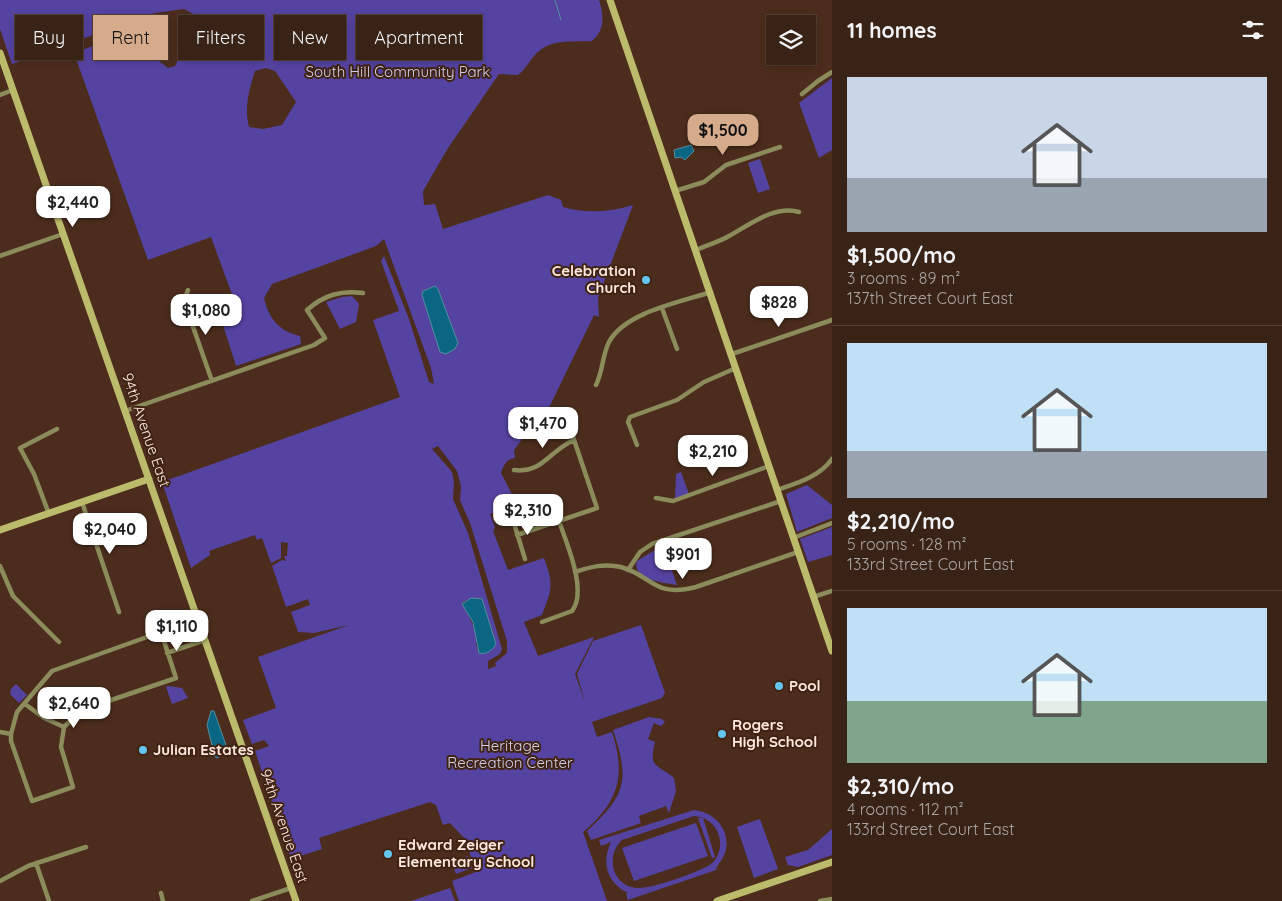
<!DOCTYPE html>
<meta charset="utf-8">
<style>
:root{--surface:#392216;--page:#442f23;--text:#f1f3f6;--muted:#aba4a1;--line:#533f35;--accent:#d6ab8b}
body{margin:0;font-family:Quicksand,sans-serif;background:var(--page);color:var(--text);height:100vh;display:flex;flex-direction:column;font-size:19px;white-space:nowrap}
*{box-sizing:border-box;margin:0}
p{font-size:16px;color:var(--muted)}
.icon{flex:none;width:28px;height:28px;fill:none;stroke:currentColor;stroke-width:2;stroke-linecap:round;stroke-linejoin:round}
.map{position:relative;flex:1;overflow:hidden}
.panel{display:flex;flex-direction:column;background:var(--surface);width:450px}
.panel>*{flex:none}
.banner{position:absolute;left:15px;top:15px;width:475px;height:45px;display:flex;gap:10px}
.tools{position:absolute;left:766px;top:15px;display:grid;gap:10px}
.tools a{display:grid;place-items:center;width:50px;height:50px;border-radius:0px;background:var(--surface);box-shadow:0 2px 8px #0003,0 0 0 1px var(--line);font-size:25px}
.price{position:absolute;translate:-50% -42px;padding:0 11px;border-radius:10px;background:#fff;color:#222;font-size:16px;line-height:32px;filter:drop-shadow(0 1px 2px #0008)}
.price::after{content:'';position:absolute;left:50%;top:30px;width:15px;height:11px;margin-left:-8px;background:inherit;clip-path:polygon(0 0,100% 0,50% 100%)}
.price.active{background:var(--accent);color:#111}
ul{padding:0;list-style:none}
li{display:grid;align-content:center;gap:10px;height:265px;padding:0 15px}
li+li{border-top:1px solid var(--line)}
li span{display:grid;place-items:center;height:155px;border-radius:0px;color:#555}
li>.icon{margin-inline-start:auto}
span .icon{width:90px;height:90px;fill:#fffc;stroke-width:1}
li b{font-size:21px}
h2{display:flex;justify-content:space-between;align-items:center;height:60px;padding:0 15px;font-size:21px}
.chip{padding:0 18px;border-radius:0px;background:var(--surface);box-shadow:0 2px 8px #0003,0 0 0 1px var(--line);font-size:18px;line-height:45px}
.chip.active{background:var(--accent);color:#111}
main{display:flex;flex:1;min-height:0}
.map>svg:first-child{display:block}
</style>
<main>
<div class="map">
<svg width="832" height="901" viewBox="0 0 832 901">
<rect width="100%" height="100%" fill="#4c2d1d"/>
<path fill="#5543a1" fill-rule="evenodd" d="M0 0H599C604 16 605 30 592 41 574 42 553 39 539 51 531 57 528 67 518 75L499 74 448 148 423 191 424 205 435 204 443 229 548 195 561 200 563 207C586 214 610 212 633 205L598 298 599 317 594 315 543 420 534 423 514 450 515 458C506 459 504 465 501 473L517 504 490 514 495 527 493 531 508 570 544 558C554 586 552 588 542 615L524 622 538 656 594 637 575 674 585 702 577 674 593 641 641 625 665 693 662 698 592 722 597 737 612 732C626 775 619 802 583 832L607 901H459L452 881 476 872 465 839 450 823 443 825 436 805 430 802 319 838 322 849 291 859 255 751 269 746 264 740 252 744 243 720 276 708 258 657 349 625 314 633 298 632 291 612 310 605 308 599 286 607 272 566 282 560 286 561 284 556H287L288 543 281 542V558L271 563 262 538 257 540 255 535 209 551 210 555 191 568 162 482 400 397 373 320 399 311 381 261 384 256 409 319 429 382 434 384 431 368 384 239 376 246 272 284 264 298C269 319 279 331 300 336L301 344 236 366 216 303 233 297 211 237 148 260 74 53 144 27 159 61 168 68 175 66 196 25 195 15 184 9 155 13 12 64 0 29ZM266 68 275 71 296 102 282 125 263 129 249 127C244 107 249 90 255 71ZM438 446 457 471 461 486 460 500 470 523 507 641V653L495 663 496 666 488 669V661L500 654 502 649 468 533 453 499 454 482 452 472 432 449ZM469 599 476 600 483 654 479 653 476 644 477 635 463 602Z
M832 78V150L819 158 799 103Z
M760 159 770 189 758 193 748 163Z
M352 296 359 304 356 322 340 329 326 302 342 297Z
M681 472 689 494 675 499 676 474Z
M807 485 832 505V518L797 532 786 494Z
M832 527V555L808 562 800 539Z
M663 545 677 585C665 583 631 580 637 561Z
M16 684 27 695 19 703 10 694 11 689Z
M168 686 182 688 188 698 172 704 166 687Z
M649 717 662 719 665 722 661 726 654 723 648 739 655 742C648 769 658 764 674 778L676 791 669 813 666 806 639 816 641 823 591 840 587 831C626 795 630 780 613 730Z
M694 810C715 812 732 831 725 853 723 859 717 865 716 870L628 900 626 894 628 893C607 883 601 863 611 842L601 846 599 840ZM694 816C706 817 716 824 719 836 722 846 719 857 711 864 700 872 651 889 638 888 612 887 605 856 622 840Z
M698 818H703L715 857 712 858Z
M760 819 778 869 754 878 737 827Z
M696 823 708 856 634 881 622 848Z
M832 829V855L798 867 788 865 785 857 808 850Z
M468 856 472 868 456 874 451 862Z
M450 888 455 901H411Z"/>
<path fill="#0b6684" stroke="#548d9f" d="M691 145 694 151 685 160 681 157 675 158 674 150Z
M435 286 438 289 458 343 455 349 446 354 440 352 422 295 423 291Z
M471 598 482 599 496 644C493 650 486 655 479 653L473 622 462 604Z
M211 711H214L227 748 221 747 218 758 215 757 207 725Z"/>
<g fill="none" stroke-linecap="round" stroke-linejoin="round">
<path stroke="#548d9f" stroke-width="1" d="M555 0 561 20"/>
<path stroke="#8b8b5b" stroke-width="4.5" d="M802 94 818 81 832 72
M0 95 13 90
M675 191 704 182 726 165 780 147
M696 250C707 245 719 242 729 236 749 225 774 205 799 212
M0 256 63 234
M188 290 184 301 212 381
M662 308 677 349
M732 354 832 320
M596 385C603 371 602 356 609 342 625 312 681 302 711 292
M125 411 314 345 325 338 307 310C324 295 341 290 363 293
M637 445 628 422 630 417 677 400 704 382 736 368
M514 470C542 474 549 451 574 440
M777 490C797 483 819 477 832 459
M656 498 673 501 769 466
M82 502 119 612
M49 514 34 474 20 448 57 429
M513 520 525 559
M517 535 597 508 569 425
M793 538 832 523
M0 566 13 596 59 642
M628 570 640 552 652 544 781 501
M575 572C590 567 605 563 621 567 653 576 654 598 696 587L798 552
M813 597 832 591
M542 622 572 611C588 591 566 542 559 521
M167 653 205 640
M0 732 11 734V741L32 801 73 787 61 747 64 727 44 718 25 704
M11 734 17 712 52 671 161 632 176 678 82 710 64 727
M36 863 49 901
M0 881 28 866 86 847
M161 893 163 901
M252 901 291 888
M820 901 832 899"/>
<path stroke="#bcbb6c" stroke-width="7" d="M610 0 832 651
M0 53 296 901
M0 530 149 479
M717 901 832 862"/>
</g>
<g fill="#64c5ee" stroke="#412313" stroke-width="2">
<circle cx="646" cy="280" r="5"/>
<circle cx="779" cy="686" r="5"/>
<circle cx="722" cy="734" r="5"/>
<circle cx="143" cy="750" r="5"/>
<circle cx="388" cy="854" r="5"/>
</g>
<g text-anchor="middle" stroke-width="4" stroke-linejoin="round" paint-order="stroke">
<g font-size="15" fill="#d1d0ea" stroke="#412313">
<text x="398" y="77">South Hill Community Park</text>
<text x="510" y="751">Heritage<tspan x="510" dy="17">Recreation Center</tspan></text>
</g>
<g font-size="15" font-weight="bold" fill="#fee9df" stroke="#412313" text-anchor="start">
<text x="636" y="276" text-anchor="end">Celebration<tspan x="636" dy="17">Church</tspan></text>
<text x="789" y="691">Pool</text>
<text x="732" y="730">Rogers<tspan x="732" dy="17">High School</tspan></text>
<text x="153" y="755">Julian Estates</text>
<text x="398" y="850">Edward Zeiger<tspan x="398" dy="17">Elementary School</tspan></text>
</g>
<g font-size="15" fill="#fee9df" stroke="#412313">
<text transform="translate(146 430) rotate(71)" y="5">94th Avenue East</text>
<text transform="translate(284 826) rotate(71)" y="5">94th Avenue East</text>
</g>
</g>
</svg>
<div class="tools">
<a><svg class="icon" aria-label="layers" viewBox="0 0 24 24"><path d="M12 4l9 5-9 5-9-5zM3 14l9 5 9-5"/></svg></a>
</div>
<b class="price active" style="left:723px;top:156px">$1,500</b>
<b class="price" style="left:73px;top:228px">$2,440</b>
<b class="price" style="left:779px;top:328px">$828</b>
<b class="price" style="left:206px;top:336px">$1,080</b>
<b class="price" style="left:543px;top:449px">$1,470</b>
<b class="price" style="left:713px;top:477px">$2,210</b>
<b class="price" style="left:528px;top:536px">$2,310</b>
<b class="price" style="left:110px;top:555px">$2,040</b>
<b class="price" style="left:683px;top:580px">$901</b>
<b class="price" style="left:177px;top:652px">$1,110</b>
<b class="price" style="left:74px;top:729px">$2,640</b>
<div class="banner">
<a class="chip">Buy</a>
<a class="chip active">Rent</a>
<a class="chip">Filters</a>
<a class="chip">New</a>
<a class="chip">Apartment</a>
</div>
</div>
<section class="panel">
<h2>11 homes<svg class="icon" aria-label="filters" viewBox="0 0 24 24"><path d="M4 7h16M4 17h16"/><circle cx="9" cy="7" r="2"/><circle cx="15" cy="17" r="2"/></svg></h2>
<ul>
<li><span style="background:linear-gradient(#c9d6e8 65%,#9aa5b1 0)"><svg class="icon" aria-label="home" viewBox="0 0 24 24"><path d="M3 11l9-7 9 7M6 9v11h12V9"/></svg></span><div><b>$1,500/mo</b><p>3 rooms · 89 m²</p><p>137th Street Court East</p></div></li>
<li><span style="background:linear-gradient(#bfe0f5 70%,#9aa5b1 0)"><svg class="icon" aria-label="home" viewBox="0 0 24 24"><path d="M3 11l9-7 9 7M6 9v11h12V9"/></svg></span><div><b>$2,210/mo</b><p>5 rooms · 128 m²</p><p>133rd Street Court East</p></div></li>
<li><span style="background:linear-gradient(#bfe0f5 60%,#7fa58c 0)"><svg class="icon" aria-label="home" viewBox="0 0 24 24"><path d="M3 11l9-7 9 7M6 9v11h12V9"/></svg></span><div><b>$2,310/mo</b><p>4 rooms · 112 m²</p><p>133rd Street Court East</p></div></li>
</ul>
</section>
</main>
